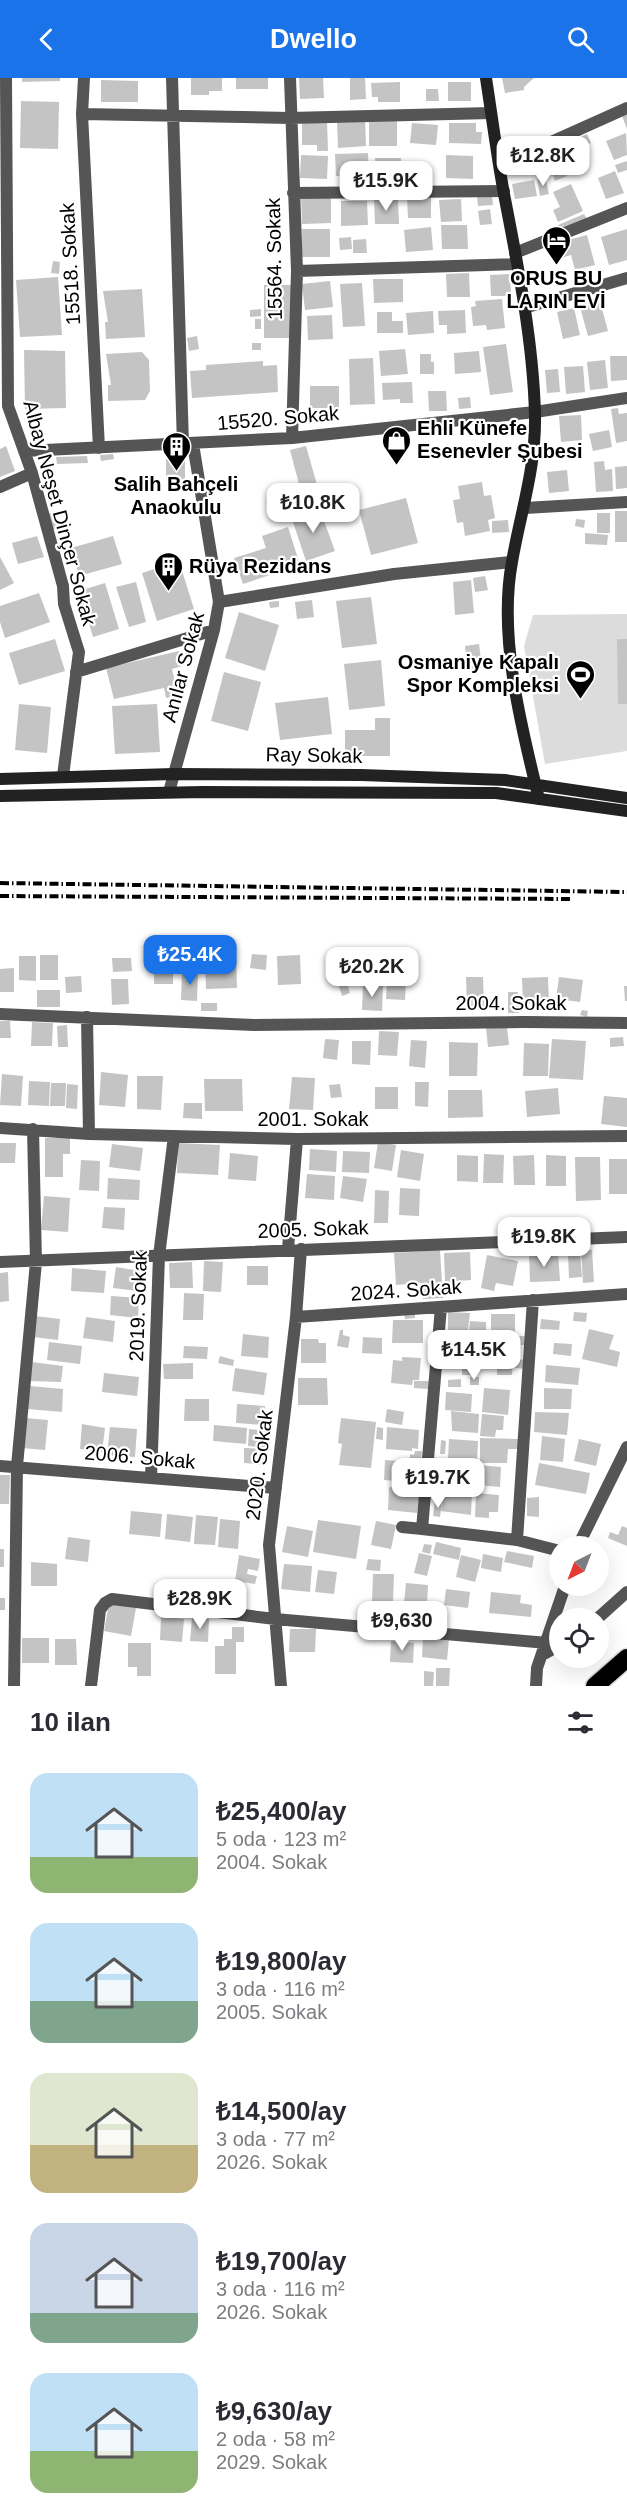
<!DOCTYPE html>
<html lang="tr">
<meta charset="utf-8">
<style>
:root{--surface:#fff;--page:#f7f7f7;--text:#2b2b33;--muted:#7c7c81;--accent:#1a73e8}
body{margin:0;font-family:Helvetica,sans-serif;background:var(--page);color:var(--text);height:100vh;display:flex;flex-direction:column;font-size:22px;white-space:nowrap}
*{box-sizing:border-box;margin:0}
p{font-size:20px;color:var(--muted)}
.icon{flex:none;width:33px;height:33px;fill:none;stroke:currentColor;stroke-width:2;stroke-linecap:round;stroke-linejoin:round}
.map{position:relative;height:1608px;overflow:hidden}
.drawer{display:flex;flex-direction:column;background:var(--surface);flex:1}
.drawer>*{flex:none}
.needle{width:39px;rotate:222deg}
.fabs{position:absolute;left:549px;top:1458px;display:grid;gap:12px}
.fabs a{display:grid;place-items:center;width:60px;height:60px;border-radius:50%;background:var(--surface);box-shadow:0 6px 24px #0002;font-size:30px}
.price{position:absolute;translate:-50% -51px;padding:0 14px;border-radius:12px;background:#fff;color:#222;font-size:20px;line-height:39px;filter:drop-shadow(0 2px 3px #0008)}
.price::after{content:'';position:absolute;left:50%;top:36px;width:18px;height:14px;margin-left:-9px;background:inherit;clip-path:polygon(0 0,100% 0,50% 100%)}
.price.current{background:var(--accent);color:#fff}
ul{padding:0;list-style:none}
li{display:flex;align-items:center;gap:18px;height:150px;padding:0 30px}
li span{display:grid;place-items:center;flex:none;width:168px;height:120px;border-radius:18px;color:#555}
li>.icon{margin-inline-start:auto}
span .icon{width:72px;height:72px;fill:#fffc;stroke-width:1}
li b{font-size:26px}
h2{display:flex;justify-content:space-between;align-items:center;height:72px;padding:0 30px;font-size:26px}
header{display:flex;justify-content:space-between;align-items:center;height:78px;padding:0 30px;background:var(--accent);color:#fff;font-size:27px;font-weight:800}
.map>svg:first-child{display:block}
</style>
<header><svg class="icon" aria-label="back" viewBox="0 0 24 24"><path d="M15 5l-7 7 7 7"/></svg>Dwello<svg class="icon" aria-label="search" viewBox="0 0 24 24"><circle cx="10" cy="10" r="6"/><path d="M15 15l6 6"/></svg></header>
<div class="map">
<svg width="627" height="1608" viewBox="0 0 627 1608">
<rect width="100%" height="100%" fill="#fff"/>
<path fill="#dcdcdc" d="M627 536V673L545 686 524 568 533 537Z"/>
<path fill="#c4c4c4" d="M22 0H60V3L22 4Z
M191 0H222V13H209V17H191Z
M236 0H268V11H236Z
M299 0H323L324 20 300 21Z
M350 0H365L366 21 350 22Z
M502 0H534L524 9V12L505 15Z
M101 2 138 3V24H101Z
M400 4V24H378V19H372L371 5Z
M448 4H471V23H448Z
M426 11H438L439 23H426Z
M21 23 59 24 58 71 20 70Z
M627 36V51L622 38Z
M365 41 366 68 338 70 337 42Z
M369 42H397V68H369Z
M302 43H327L328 73H317V67H302Z
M412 45 438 47 436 67 410 65Z
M449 45H476V54H482L481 66 449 65Z
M626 55 627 77 614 82 606 63Z
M587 56 591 65 584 68 581 59Z
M581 65 589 88 576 93 568 70Z
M368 75 369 103H350V98H336L335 76Z
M301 77 328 78 327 101 300 100Z
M446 77 473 78V101L446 100Z
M375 80H401V101H389V96H376Z
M559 80 567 98 555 103 548 84Z
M627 83V92L618 95 615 87Z
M615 93 624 115 606 121 598 100Z
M545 99 549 116 540 118 537 101Z
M534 102 537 118 515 121 512 106Z
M571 106 583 133 558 144 553 132 560 129 553 114Z
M301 117H331V145L302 146Z
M492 117 493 127 478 128 477 118Z
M407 119H431V140H408Z
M374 121H398L399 146H375Z
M461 121 462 143 441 144 439 122Z
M341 123H367L368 147 341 148Z
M490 131 492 146 480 147 478 133Z
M584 136 587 141 561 153 558 147Z
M441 147H467L468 171H442Z
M431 149 433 172 406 174 404 152Z
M302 151H330V179H302Z
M627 151V182L609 187 601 159Z
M587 157 595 187 575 192 571 177 561 180 557 165Z
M351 159 352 171 340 172 339 160Z
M366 161 367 175H353V162Z
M53 183 60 184 59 196 51 195Z
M469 195 470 219H447L446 196Z
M510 196 511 218H491L490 197Z
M58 199 62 257 20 259 16 202Z
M373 201H403V224L374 225Z
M330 203 333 229 305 232 302 206Z
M362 205 365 248 343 249 340 206Z
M264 207H291V260H264Z
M142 211 145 259 106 261 105 244H108L103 213Z
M502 221 505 250 487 252 486 247 473 248 471 229 476 228 475 223Z
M600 223 608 253 588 258 580 229Z
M574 230 580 257 563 261 557 234Z
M261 231V238L250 239V232Z
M465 232 466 255 447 256V247H439L438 233Z
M433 233 434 255 408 257 406 235Z
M377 234H392V243H403V255H377Z
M332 237 333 261 308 262 307 238Z
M255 241H261V251H255Z
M197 258 199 271 189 273 187 260Z
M252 265H261V272H252Z
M506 266 513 314 490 317 483 269Z
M405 271 408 296 381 298 379 273Z
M24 272 65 273 66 330 25 331Z
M479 273 481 294 455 296 454 275Z
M142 274 149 282 150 313 145 322 108 323V307H111L106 276Z
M420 276H431V284H434V296H420Z
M610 278H627V302L611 303Z
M373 280 375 326 350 327 349 281Z
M605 282 608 310 590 312 587 284Z
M263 283V288L277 287 278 314 192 320 190 293 206 292V287Z
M583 288 585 314 566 316 564 289Z
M558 291 560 314 547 315 545 292Z
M412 304 413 325H400V321L383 322 382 305Z
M310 308H339V330H310Z
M428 313H446L447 333H429Z
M470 319 471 330 459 331 458 320Z
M618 330 619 336 627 335V363L616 365 611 331Z
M581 337 582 362 561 364 559 338Z
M609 352 612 369 593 373 589 356Z
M6 368 15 393 0 399V371Z
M306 368 321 421 304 425 290 372Z
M113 376 114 381 101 383 100 377Z
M87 378 88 385 57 386 56 379Z
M166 379H185V409H166Z
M604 383 605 392 612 391 613 413 596 414 594 384Z
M627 388V410L616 411 615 389Z
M567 392 569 413 549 415 547 394Z
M482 404 484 418 491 417 495 440 488 442 490 453 465 458 463 444 457 445 453 422 460 421 458 408Z
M272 420 276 426 269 430 266 424Z
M406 420 418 465 371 477 359 432Z
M319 429 335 473 306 483 291 438Z
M615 433H627V464H615Z
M56 434 59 450 51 452 47 436Z
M597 435H610V455H597Z
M576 441 585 442 584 450 575 448Z
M508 442 509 454 492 455V443Z
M288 449 300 487 243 506 234 480 266 470 262 458Z
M585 455 608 457 607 467 585 466Z
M37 458 44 479 18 486 12 465Z
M113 458 122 486 79 498 71 470Z
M0 479 14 505 0 512Z
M179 483 194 531 157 543 142 495Z
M485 498 488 512 475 514 473 500Z
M471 502 474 535 455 537 453 504Z
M136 504 146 544 129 549 116 509Z
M105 505 119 551 93 559 79 513Z
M39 515 50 544 5 560 0 544V528Z
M371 519 377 566 342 570 336 523Z
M312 522 314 539 297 541 295 524Z
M279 523V529L270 530 269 524Z
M239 534 279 547 265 593 225 580Z
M55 561 65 593 19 607 9 575Z
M617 561H627V626H618Z
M479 566 482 590 467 591 465 568Z
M179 573 182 588 172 591 178 617 166 620 164 610 114 621 106 590Z
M381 582 385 628 349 632 344 586Z
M224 594 261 604 248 653 211 643Z
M328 619 332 656 280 662 275 625Z
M19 626 51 629 47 675 15 672Z
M157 626 160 674 115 676 112 628Z
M375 640H390V678H345V652H375Z
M252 876 267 877 266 892 250 890Z
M40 877H58V902H40Z
M300 877 301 906 278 907 277 878Z
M19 878H36V903L19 902Z
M236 878 237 910 206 911 205 879Z
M379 879 391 880 390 900 406 901 405 922 386 921 387 904H378Z
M112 880H131L132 893 113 894Z
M173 882V906H154V883Z
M14 890V914H0V891Z
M182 894H198L197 923 181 922Z
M81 898 82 914 66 915 65 899Z
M466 899H483L484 929 467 930Z
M548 899 549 925 523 926 522 900Z
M559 899 583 902 580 924 556 921Z
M111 901H128L129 926 112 927Z
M347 905 350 915 342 918 339 908Z
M363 906 383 907 382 933 362 932Z
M624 908H627V923H625Z
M37 912H60V929H37Z
M508 914H518L519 935H508Z
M201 925H217V933H201Z
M582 932 588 933 587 939 580 937Z
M0 943H10L11 960H0Z
M32 944 53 945 52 968H31Z
M67 947 68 969H58L57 948Z
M507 949 509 967 488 969 486 950Z
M379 953 399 954 397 978 378 977Z
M623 959 624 968 610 969V960Z
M325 961 339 962 337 982 323 980Z
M552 961 586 963 583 1002 549 1000Z
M411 962 427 963 425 990 409 988Z
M352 963H371L370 987 352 986Z
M449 964 478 965 477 998H449Z
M524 965 549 966 548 998H523Z
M101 994 128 997 125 1029 99 1027Z
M2 996 23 998 21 1028 0 1027Z
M137 998H163L161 1032 137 1031Z
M292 999 315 1000 313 1032 289 1031Z
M204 1001H242L243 1033H205Z
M29 1003 50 1004 49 1028 28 1027Z
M415 1004H429L428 1029 415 1028Z
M51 1005H66L65 1028H50Z
M67 1006 78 1007 77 1031 66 1030Z
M340 1006 342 1019 331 1020 329 1007Z
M375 1009H398V1031H375Z
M558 1010 560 1036 527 1039 525 1013Z
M448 1012H482L483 1039 448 1040Z
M604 1018 627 1020V1049L601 1046Z
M184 1025H202V1041L183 1040Z
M45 1060H70V1076H63V1099H45Z
M378 1064 396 1067 392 1093 374 1090Z
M0 1065H16L15 1085H0Z
M178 1065 220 1067 218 1097 177 1095Z
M112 1066 143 1070 140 1093 109 1089Z
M310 1071 337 1073 336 1094 309 1092Z
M401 1072 424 1076 420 1103 397 1099Z
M343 1073 370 1074 369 1095 342 1094Z
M230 1075 258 1078 256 1103 228 1101Z
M484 1076 504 1077 503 1105H483Z
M457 1077 478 1078V1104L457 1103Z
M534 1077 535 1107H514L513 1078Z
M546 1077 566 1078V1108H546Z
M575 1079H600L601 1122 576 1123Z
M609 1081H627V1116H609Z
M81 1082 100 1083 99 1113 79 1112Z
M307 1096 335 1098 334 1122 305 1120Z
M343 1098 367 1101 363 1124 340 1120Z
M108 1100 140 1102 139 1122 107 1121Z
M400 1110 420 1111 419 1138 399 1137Z
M375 1112 389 1113 388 1145H374Z
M44 1118 70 1120 68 1154 41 1152Z
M104 1129 125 1130 124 1152 102 1150Z
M440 1172 443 1220 423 1221 422 1205 396 1207 394 1175Z
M581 1172H592L594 1204 583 1205Z
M470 1174 471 1202 445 1204 444 1175Z
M580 1174 582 1199 569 1200 568 1175Z
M558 1175 560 1203 530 1204 529 1176Z
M487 1177 518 1183 513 1208 496 1205 494 1213 481 1210Z
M204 1183 223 1184 221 1214 203 1213Z
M192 1184 193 1210H170L169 1185Z
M247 1188H268V1207H247Z
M116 1189 140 1193 138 1213 113 1210Z
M72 1190 106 1193 104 1215 71 1213Z
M8 1194 9 1223 0 1224V1195Z
M184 1215 204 1216 203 1242H183Z
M111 1218 139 1220 138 1240 110 1237Z
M404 1234H415V1240L405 1241Z
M448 1234 470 1235 467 1260H448Z
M574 1234 587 1235 586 1244 573 1243Z
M491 1236H515V1256L491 1257Z
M35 1238 60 1241 58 1262 33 1259Z
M86 1239 115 1243 113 1264 83 1260Z
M541 1241 560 1243 559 1252 540 1251Z
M393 1242H423V1265H392Z
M470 1243 486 1244V1264L468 1263Z
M589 1251 614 1257 609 1271 620 1274 617 1289 582 1281Z
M340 1252H343V1257L350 1259 348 1270 337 1268Z
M243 1256 269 1259 268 1280 241 1278Z
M518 1258H526V1267H518Z
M363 1259 382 1260V1276L362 1275Z
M301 1261H318L319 1265H326V1285H301Z
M49 1264 82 1268 80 1286 47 1282Z
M447 1265 473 1267 474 1283H447Z
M554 1265 572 1266 571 1278 553 1276Z
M184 1268 208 1269 207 1281 183 1280Z
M476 1268 481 1269V1275H475Z
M220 1278 234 1282 233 1288 218 1285Z
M402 1279 421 1280 419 1302H413L412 1307 391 1305 393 1282 402 1283Z
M516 1281 526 1282 525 1291 515 1290Z
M32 1284 63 1288 61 1304 30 1303Z
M497 1284 513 1285 512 1297H497Z
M193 1285V1301H164L163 1286Z
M546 1287 580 1290 578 1307 545 1304Z
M462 1288H475V1297H462Z
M235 1290 267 1295 264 1317 232 1313Z
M104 1295 139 1299 137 1318 102 1314Z
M470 1299H479V1307H470Z
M298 1300H327L328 1327H298Z
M461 1301V1309H448V1302Z
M414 1303H429V1311L414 1310Z
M30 1308 63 1311 62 1334 28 1331Z
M484 1310 510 1312 508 1337 482 1334Z
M544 1310 572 1311 571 1331H544Z
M446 1314 472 1316 471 1334 445 1332Z
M185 1321H209V1343H184Z
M237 1326 265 1328 263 1347 236 1345Z
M387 1331 404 1334 402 1347 385 1344Z
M451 1333 479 1336 478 1355 452 1353Z
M535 1334 569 1335 567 1357 534 1354Z
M482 1336 504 1338 503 1352H496L495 1359 480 1358Z
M25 1340 48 1342 45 1372 22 1370Z
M341 1340 376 1344 371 1390 339 1387 342 1366 338 1365Z
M82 1346 105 1350 102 1374 80 1371Z
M214 1347 247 1350 246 1366 213 1363Z
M110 1349 137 1351 135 1379 107 1377Z
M377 1349 383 1350V1362L376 1361Z
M387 1349 419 1352 418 1371 412 1370V1373L386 1371Z
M249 1351 271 1353 270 1370 248 1368Z
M542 1358 565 1361 563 1384 540 1382Z
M480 1360 518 1361V1371H508L507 1385H480Z
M449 1361 478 1363 477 1384 448 1381Z
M579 1361 601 1366 596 1388 574 1383Z
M441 1362 446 1363 445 1376H440Z
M244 1370 267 1371 266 1387 244 1385Z
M415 1373H422L421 1384 410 1383V1376L414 1377Z
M385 1382 399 1383 397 1403 384 1402Z
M539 1385 590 1395 586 1416 535 1407Z
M478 1387 501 1389 500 1409 476 1407Z
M447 1388 471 1390 470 1410 446 1409Z
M0 1397H10L9 1426H0Z
M389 1409 420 1411 417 1435 388 1432Z
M444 1412 472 1414 471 1437 441 1433Z
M476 1415 499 1417 498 1434H489V1440L475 1439Z
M539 1419V1439L527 1438V1420Z
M435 1423H442L440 1439 433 1438Z
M131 1433 162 1436 160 1459 129 1456Z
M167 1436 193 1439 190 1464 165 1461Z
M196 1437 218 1439 215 1467 194 1466Z
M220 1441 240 1443 238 1471 218 1469Z
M318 1442 361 1448 356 1481 313 1474Z
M376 1443 396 1447 391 1471 371 1467Z
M287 1448 313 1453 308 1479 282 1474Z
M622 1448 627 1450V1468L608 1460 610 1454 618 1457Z
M68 1459 90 1462 88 1484 65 1481Z
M436 1464 461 1470 459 1482 433 1476Z
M424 1466 432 1467 430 1476 422 1474Z
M0 1471H4V1489H0Z
M507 1473 534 1478 532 1490 504 1484Z
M419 1475 432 1478 427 1498 414 1495Z
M483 1476 503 1480 501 1494 481 1490Z
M239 1477 260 1481 258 1493 248 1491 247 1496 257 1498 255 1506 235 1503Z
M461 1477 481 1482 475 1504 456 1499Z
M368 1481 381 1482 380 1493 366 1492Z
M31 1484 57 1486V1508H31Z
M284 1486 312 1488 310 1514 281 1511Z
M318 1492 337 1494 334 1516 315 1514Z
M373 1496H394L393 1524 372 1523Z
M406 1505 428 1507 427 1527 404 1525Z
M446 1511 470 1514 468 1530 444 1527Z
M491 1514 521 1517 520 1525 532 1527 531 1539 489 1535Z
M0 1520H5V1532H0Z
M109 1525 136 1530 131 1558 104 1553Z
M161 1538 184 1541 182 1564 160 1562Z
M192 1540 209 1541 208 1564 190 1563Z
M232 1549H244V1564H236V1596H215V1568H224V1561H232Z
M290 1551H316L315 1574H289Z
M423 1559 449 1561 447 1582 422 1579Z
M22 1560H49V1585H22Z
M55 1561H76L77 1587H55Z
M391 1563 414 1565 413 1585 390 1584Z
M128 1565H151V1598H137V1589H128Z
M436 1590H450L449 1608H436Z
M424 1593 434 1594 433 1608H424Z"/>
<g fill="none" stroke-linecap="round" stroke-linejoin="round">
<defs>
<path id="highway" d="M595 1608 627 1580"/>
</defs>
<use href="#highway" stroke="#dbdbdb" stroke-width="21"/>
<path stroke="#555" stroke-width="12" d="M6 0 8 328 32 395 63 508 64 526 79 574 63 698
M84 0 82 36 99 370
M172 0 183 367
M290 0 297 193 292 360
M82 36 290 40 491 35
M500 87 627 30
M293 115 504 113
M515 175 627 130
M297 193 517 186
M524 230 627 200
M24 373 292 360 535 334 627 320
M0 409 32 395
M525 430 627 424
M219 524 394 496 511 484
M76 594 214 552
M169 714 214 552 219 524 193 366
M0 936 254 947 524 944 627 945
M87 939 89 1056
M0 1050 89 1056 297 1061 627 1058
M288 1171 297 1061
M0 1184 627 1159
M441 1229 422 1451 517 1462 560 1473
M296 1239 627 1216
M0 1388 276 1410
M151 1400 159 1178 174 1058
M402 1449 422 1451
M517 1462 533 1222
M578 1468 627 1369
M598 1540 627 1514
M542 1577 560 1567
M14 1608 17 1388 36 1184 33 1051
M91 1608 100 1532 105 1525 112 1521 275 1541 547 1565
M281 1608 269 1467 296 1239 301 1171
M536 1608 537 1590 565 1508"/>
<path stroke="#222" stroke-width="12" d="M486 0C492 39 497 78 504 116 518 188 533 263 535 336 536 391 521 432 512 484 498 558 521 648 539 721
M0 701 174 696 361 697 505 702 627 720
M0 718 203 714 496 715 627 733"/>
<use href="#highway" stroke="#000" stroke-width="18"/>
<path stroke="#000" stroke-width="4" stroke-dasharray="9 3 1.5 3" stroke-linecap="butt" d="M0 805 627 814
M0 818 573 821"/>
</g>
<defs>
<symbol id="hotel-pin" viewBox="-11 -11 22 30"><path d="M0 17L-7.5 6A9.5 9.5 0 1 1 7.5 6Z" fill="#000" stroke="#fff"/><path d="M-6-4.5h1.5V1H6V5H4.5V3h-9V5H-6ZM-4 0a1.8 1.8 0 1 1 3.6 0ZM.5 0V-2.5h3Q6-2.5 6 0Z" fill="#fff"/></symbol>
<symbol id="shop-pin" viewBox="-11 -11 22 30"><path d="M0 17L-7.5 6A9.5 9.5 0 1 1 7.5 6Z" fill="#000" stroke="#fff"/><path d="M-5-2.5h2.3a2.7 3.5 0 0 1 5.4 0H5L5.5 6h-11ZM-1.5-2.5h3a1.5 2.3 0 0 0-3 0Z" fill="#fff"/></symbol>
<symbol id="building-pin" viewBox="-11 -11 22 30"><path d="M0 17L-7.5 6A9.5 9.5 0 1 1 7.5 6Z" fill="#000" stroke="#fff"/><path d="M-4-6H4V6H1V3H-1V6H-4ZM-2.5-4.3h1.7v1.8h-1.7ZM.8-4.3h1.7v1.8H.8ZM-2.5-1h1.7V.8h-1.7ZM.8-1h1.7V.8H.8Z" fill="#fff"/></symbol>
<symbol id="stadium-pin" viewBox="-11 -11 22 30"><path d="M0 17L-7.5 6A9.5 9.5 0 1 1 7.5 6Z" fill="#000" stroke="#fff"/><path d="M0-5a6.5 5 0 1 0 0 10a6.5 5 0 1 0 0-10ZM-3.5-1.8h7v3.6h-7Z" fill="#fff"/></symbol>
</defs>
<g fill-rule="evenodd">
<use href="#hotel-pin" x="540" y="146" width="33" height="45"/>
<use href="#shop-pin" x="380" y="346" width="33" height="45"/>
<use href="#building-pin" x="160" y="352" width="33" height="45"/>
<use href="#building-pin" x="152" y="472" width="33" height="45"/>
<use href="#stadium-pin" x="564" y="580" width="33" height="45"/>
</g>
<g text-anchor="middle" stroke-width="4.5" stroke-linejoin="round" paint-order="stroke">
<g font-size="20" fill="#000" stroke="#fff">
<text transform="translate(274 181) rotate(-91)" y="7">15564. Sokak</text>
<text transform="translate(70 186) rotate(-93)" y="7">15518. Sokak</text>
<text transform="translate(278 340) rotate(-5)" y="7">15520. Sokak</text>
<text transform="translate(60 435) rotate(75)" y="7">Albay Neşet Dinçer Sokak</text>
<text transform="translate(183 589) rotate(-75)" y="7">Anılar Sokak</text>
<text transform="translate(314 677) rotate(1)" y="7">Ray Sokak</text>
<text x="511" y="932">2004. Sokak</text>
<text x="313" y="1048">2001. Sokak</text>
<text transform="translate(313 1151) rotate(-2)" y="7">2005. Sokak</text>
<text transform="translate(406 1212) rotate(-4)" y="7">2024. Sokak</text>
<text transform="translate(138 1228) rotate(-88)" y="7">2019. Sokak</text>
<text transform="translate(140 1379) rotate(5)" y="7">2006. Sokak</text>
<text transform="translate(259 1387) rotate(-83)" y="7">2020. Sokak</text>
</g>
<g font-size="20" font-weight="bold" fill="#000" stroke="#fff">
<text x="556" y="207">ORUS BU<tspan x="556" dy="23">LARIN EVİ</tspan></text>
<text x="417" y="357" text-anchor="start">Ehli Künefe<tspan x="417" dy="23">Esenevler Şubesi</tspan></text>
<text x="176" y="413">Salih Bahçeli<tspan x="176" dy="23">Anaokulu</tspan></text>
<text x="189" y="495" text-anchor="start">Rüya Rezidans</text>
<text x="559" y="591" text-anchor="end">Osmaniye Kapalı<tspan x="559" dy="23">Spor Kompleksi</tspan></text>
</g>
</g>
</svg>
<div class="fabs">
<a><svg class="needle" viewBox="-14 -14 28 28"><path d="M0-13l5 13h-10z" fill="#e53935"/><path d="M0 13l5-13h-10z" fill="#7c7c81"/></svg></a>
<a><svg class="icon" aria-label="locate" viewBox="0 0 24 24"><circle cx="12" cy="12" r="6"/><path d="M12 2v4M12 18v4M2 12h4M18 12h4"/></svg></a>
</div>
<b class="price" style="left:543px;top:109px">₺12.8K</b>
<b class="price" style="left:386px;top:134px">₺15.9K</b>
<b class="price" style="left:313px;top:456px">₺10.8K</b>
<b class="price current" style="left:190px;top:908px">₺25.4K</b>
<b class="price" style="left:372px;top:920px">₺20.2K</b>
<b class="price" style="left:544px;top:1190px">₺19.8K</b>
<b class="price" style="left:474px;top:1303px">₺14.5K</b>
<b class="price" style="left:438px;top:1431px">₺19.7K</b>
<b class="price" style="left:200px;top:1552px">₺28.9K</b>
<b class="price" style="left:402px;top:1574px">₺9,630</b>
</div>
<section class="drawer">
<h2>10 ilan<svg class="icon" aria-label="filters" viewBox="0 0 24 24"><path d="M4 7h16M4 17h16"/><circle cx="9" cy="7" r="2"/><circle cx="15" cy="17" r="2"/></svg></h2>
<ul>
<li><span style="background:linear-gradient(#bfe0f5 70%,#8fb573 0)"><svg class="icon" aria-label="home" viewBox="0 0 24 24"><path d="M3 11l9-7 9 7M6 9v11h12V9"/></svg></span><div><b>₺25,400/ay</b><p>5 oda · 123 m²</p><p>2004. Sokak</p></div></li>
<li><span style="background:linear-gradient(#bfe0f5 65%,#7fa58c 0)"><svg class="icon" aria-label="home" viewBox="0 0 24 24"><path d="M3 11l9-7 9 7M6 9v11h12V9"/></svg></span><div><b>₺19,800/ay</b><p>3 oda · 116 m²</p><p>2005. Sokak</p></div></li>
<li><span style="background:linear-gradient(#dfe7d0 60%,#c2b280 0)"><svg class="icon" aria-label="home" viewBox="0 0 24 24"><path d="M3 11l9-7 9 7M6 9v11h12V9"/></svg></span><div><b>₺14,500/ay</b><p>3 oda · 77 m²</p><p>2026. Sokak</p></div></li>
<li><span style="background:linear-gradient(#c9d6e8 75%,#7fa58c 0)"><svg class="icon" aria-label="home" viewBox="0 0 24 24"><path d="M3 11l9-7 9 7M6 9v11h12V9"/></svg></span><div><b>₺19,700/ay</b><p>3 oda · 116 m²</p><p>2026. Sokak</p></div></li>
<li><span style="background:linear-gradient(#bfe0f5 65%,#8fb573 0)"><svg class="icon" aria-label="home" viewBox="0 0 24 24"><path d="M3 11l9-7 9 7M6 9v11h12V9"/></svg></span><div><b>₺9,630/ay</b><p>2 oda · 58 m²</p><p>2029. Sokak</p></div></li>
</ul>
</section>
